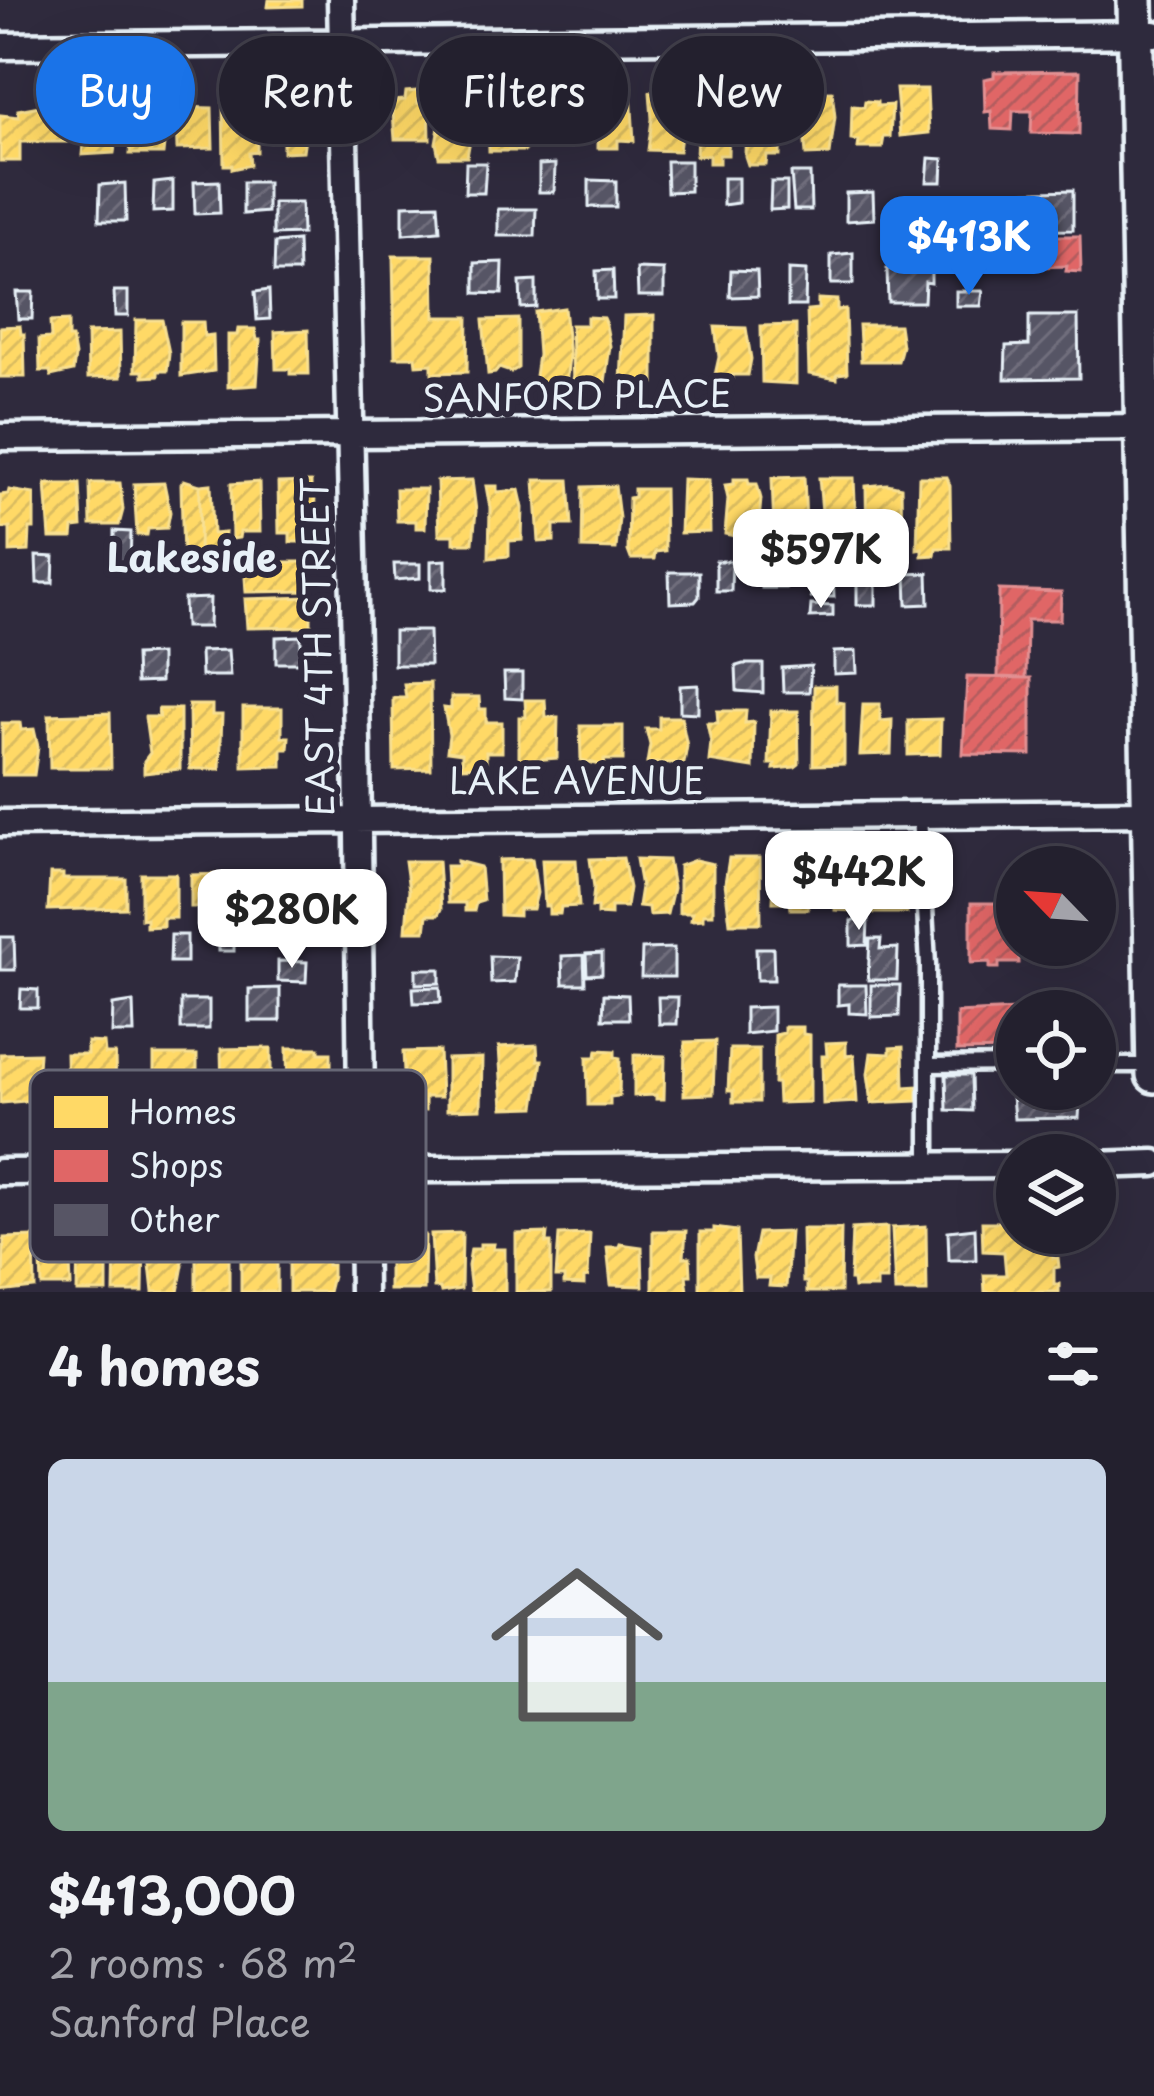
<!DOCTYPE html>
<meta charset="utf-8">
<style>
:root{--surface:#23202e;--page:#2b2836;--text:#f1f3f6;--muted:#a3a3aa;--line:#403e4a;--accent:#1a73e8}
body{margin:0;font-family:"Playpen Sans",sans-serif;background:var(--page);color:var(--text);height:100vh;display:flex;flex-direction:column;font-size:45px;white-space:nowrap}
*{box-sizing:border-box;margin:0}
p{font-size:39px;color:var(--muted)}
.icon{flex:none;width:66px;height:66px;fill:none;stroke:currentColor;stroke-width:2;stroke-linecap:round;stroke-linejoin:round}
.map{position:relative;height:1292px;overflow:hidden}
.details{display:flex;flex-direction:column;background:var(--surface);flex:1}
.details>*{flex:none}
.guide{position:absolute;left:36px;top:36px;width:1083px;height:108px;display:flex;gap:24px}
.needle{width:78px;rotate:295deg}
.buttons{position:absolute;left:996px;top:846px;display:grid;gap:24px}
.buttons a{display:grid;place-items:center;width:120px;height:120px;border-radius:50%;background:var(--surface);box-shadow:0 12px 48px #0002,0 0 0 3px var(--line);font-size:60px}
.price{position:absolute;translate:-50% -102px;padding:0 27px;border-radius:24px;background:#fff;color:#222;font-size:39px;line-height:78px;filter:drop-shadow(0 3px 6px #0008)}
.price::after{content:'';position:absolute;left:50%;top:72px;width:36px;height:27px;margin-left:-18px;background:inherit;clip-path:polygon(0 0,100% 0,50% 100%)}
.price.current{background:var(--accent);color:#fff}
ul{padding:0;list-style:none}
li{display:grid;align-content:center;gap:24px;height:636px;padding:0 48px}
li span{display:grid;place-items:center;height:372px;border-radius:18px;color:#555}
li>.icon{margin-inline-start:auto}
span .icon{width:216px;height:216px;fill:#fffc;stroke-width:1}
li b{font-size:51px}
h2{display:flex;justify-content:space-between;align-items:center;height:144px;padding:0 48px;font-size:51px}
.pill{padding:0 42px;border-radius:54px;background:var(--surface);box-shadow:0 12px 48px #0002,0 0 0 3px var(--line);font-size:42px;line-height:108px}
.pill.current{background:var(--accent);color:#fff}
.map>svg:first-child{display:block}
</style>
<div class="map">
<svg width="1154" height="1292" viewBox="0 0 1154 1292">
<defs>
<pattern id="homes-hatch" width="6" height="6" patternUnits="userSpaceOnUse" patternTransform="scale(3)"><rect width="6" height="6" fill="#ffd966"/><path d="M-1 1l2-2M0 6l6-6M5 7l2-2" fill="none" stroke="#dabc60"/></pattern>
<pattern id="shops-hatch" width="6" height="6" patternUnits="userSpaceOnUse" patternTransform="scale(3)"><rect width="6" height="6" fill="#e06666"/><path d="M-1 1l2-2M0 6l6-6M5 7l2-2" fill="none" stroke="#b25d5e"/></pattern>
<pattern id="building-hatch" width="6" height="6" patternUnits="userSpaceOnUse" patternTransform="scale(3)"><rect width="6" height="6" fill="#575565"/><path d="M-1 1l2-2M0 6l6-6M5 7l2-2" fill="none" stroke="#6f6e7c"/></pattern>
</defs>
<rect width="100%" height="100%" fill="#2f2a3d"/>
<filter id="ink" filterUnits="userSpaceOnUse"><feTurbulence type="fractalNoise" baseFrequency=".00833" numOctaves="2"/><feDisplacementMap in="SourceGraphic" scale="24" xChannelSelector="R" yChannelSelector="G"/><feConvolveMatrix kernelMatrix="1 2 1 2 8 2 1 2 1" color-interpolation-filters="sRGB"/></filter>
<g filter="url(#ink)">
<path fill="url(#homes-hatch)" stroke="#f8e092" stroke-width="3" d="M269 0H302V6L268 7Z
M896 89H927L929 133 900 136Z
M419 91 418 103 429 102 430 139H395L392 101 405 100 406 92Z
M679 91 683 119 679 151 648 150 652 119 650 92Z
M765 91V96H781L780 156H767L766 165H748L745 156 747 92Z
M832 91 835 117 830 154 806 155 801 92Z
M599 92H631L634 141 618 140V148H598Z
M488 93 524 94 528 122 525 151H489Z
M549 93H584L587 120 584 138 571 139 570 145H554Z
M699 93 725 94 729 102 728 155H719V163H709V155L696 156Z
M163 95 166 125 163 154H130L133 123 128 96Z
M467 95 473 122 467 157H439L436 143 440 121 435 96Z
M80 96H112L118 127 114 153 82 155 85 123Z
M271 96H303L307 123 303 151 283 152V141H273Z
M250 101 251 106H257V152L249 153 250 165 232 169V165H224L223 103Z
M865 101 877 102V106L892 105 890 137H884L882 148H858L859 141 851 140 852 106 864 107Z
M56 103 55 108 66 107 67 142H20V161H0V115L19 117 18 110Z
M176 107 212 108 213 148 177 149Z
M393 256H434L435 317H468L467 372 432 373V364L416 365 415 357H395Z
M818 299 837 300V310L845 309 847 373 837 374V379L809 374 807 310 818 309Z
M564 308 569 356 566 384 534 383 538 355 535 312Z
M654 315V383H621L624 316Z
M587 317 603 318 606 325 610 346 605 382 573 383 571 325H587Z
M518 319V368L511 372 499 368 495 373 488 374 483 320Z
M136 320H162L169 353 167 371H158V376L143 377V371H135Z
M68 321V338H72L75 356 73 371 51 376 50 371H40L39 339 51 338 50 322Z
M181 322H203L204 336 213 335 214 371 181 376Z
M796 325V384L762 382 761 326Z
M859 325H899L902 346 898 361H861Z
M20 326 21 334H24L25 377H0V327Z
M715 327 746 328 751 359 748 375H732V380L715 375 719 357Z
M238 329H255L257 340H260L257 385 228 387V335H237Z
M308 330 309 374H290V369H276L275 332Z
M120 332 121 377 88 378 87 333Z
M804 477 806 523 792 524 791 530 774 531 772 478Z
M919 477H947L950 486 951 548H936L935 555 922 556V548L917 549Z
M819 478H854L856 526 844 525 843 534H824Z
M682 479 709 480 710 532 680 533Z
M734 479H748L749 484H757L761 499 758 533 746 534 745 538 725 534 728 499 725 485 734 484Z
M184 480 200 485 199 559H183L181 484Z
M472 480 476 511 473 543H454V535H439L437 481Z
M535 480H569L572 525H554V541L539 542Z
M259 482 260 532H240L239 538 232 539 231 484Z
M311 482V492H315L314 542H290V533H279L278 483Z
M90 483H120L123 510 119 525H91Z
M164 483 170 512 167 528 148 529 147 535H137L134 484Z
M46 484H80L82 527 73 528 72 538H50Z
M211 484 213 534 225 533 222 558 199 559 200 485Z
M887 484 901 487 902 544 867 546 866 486Z
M486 486H497V492L519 490 523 508 522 540 509 541V556L489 558 490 508Z
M615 486 619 518 616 549 582 548 583 487Z
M396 489H426L425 528H416V521H397Z
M634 489H664L665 551 655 552 654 559H631L628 551 629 498 634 497Z
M9 490 34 494V529H30L29 551 10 552V528H1L0 495 8 494Z
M244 562H311V591L246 592Z
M311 597V627L247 628 245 599Z
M430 683 431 769 394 770 393 698H406L404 684Z
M814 686H836V702L844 703V764L813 765Z
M451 697H479L480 709H486V722H502V752H486V766L462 767V753L447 751 449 735 444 708 451 709Z
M525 700H545L546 717H558L557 758 519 761V717H526Z
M863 704H880V721L892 720 891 754 860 755Z
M189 705H212V715H222L220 769H190Z
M243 708H282V737H289L288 749H282V766L243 767Z
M158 709H180V769L144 773V761L150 753 145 717H159Z
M717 711H746L745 723 754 722 753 768 709 761 711 742 707 723H718Z
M771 711H798L799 764 795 767 774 769 775 764H769Z
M110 713 111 768H50L49 715Z
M659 717H681L687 746 684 763H647L650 745 646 729H659Z
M941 719 940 754 908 755V720Z
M2 723H20L21 730 34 729 38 747 34 775H2Z
M580 726H623V760H604L605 765H600L581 760Z
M872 856H907L904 884 907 913H872Z
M775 857H807L803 885 808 909H791L790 902H773Z
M824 857H856L854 911 835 910V902L822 901 820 883Z
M623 858 629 888 626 907H611V915L597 914V907H592L594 887 590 859Z
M729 858H760L761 923H730L725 883Z
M532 859 537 893 533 909H519V916L500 915 499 860Z
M636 859 668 860 673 888 667 914 649 915 648 907 638 906 641 887Z
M542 860H576L579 906 561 907 560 914H549V906H545Z
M695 860 713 864V914H703V919L691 920 692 913H679V866Z
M405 861H438L441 909 438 915H427L425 931H406L409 890Z
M457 861 480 867 483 901 476 903 474 911H465V903H448L446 866H457Z
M50 874H63V879H126V908L48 910Z
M141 874H176V918H163V926L146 927V918L141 919Z
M224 874 225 906 216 907V916L199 917V907H191V875Z
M261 874 305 880V912L263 913 265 896Z
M784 1027H803V1034L810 1035V1102L778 1103 777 1083H774L775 1035 784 1033Z
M715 1041 713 1094 684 1095 685 1042Z
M87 1042 104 1043 105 1054H115L116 1094H90V1098L82 1094H67L66 1054H87Z
M846 1042V1056L854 1055 857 1102 823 1104 822 1056H827L826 1043Z
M537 1045 538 1060H542L535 1107 503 1108 499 1047Z
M903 1047 904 1087 918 1086 917 1101 872 1103 868 1074 871 1053 890 1054V1048Z
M271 1048V1089L234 1094 222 1091 221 1049Z
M287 1048H319V1053H331V1073H319L320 1094 309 1095V1098H301V1094L288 1095Z
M730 1049H759V1102H733V1091H728Z
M597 1050 615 1051V1057L620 1058 619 1096 610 1097V1105H588L587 1057H596Z
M439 1051 441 1097H425V1110L406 1109 403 1052Z
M39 1053 36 1100 0 1103V1054Z
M154 1055H197V1074L193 1073 191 1092 154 1090Z
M634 1055 665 1056 664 1099H656V1095L634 1096Z
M482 1058 481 1109 447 1110V1059Z
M982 1222H1017V1233L1059 1235V1242L1053 1243V1258H1058L1059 1267 1054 1268V1284H1059V1292H985L984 1275H1006L1004 1252 983 1251Z
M926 1226 927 1292H895L892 1228Z
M887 1227V1280H877V1288H854L853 1280H850L852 1229Z
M714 1228 737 1231 739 1292H700V1232H714Z
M802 1229H841L840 1292H807V1282H803Z
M653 1231H686L684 1257H690L691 1275H686L688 1292H653Z
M790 1232 786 1287 769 1286 770 1278H756L753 1258 758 1233Z
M462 1233 461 1289 441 1292 440 1288H434L431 1234Z
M547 1233 546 1243H551V1292H516V1234Z
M590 1234 588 1277 584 1278V1285L564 1284V1277H556L559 1235Z
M389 1235H425L424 1290H389Z
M179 1236 183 1265 178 1292H153L147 1237Z
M34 1237 35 1288 0 1292 3 1287 4 1238Z
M40 1237 69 1238 71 1286H42Z
M196 1237 229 1241V1292H196Z
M241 1237H264L263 1247H277V1292H241Z
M107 1239V1292H77L78 1240Z
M144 1239 143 1292H114L115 1241Z
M328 1241 327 1265H332V1276L328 1292H289V1242Z
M480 1244H494L493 1249H505V1292H471L468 1266 471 1249H480Z
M620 1244 642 1247 643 1286 611 1285 607 1247H619Z"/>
<path fill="url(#shops-hatch)" stroke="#e29092" stroke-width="3" d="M1080 71 1079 134 1031 133 1032 111H1013L1012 130 992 129 991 111 985 112 984 79 994 77V72Z
M1012 236H1080L1081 272 1066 271 1067 266 1011 268Z
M999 590 1061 592 1060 620H1027L1026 678 998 677Z
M967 677 1031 678V755L963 754Z
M971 903H1017L1019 963H999V968H990V962L971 963Z
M1016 1010 1015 1050 957 1051V1013Z"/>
<path fill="url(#building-hatch)" stroke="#e8f1f8" stroke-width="3" d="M929 158 943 159 942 182H927Z
M666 161H690V191L667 192Z
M466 163H486L484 193H465Z
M555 164 554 192H539V165Z
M791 173H810L811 210H794Z
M723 178H738V203L723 205Z
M589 180 616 181V207H589Z
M173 181V211L153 212 154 183Z
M219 181 220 213 195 214 194 182Z
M243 182H267V212L243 214Z
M771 182H787V209L770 210Z
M125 183 126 221H99L100 185Z
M1073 190V230L972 231 971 193Z
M873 192 874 219 846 221V193Z
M273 203H301L302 234 273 235Z
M438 204 440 231 403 234V205Z
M498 209H536L535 236H498Z
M298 241 299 272H274L275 243Z
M853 253V284H831V255Z
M503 262 502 294 475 293V263Z
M924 267 931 268V283L925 282 924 302H888L887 269Z
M637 269 664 270V296H638Z
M613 270 614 299H597L596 271Z
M731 270 757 271 758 296 730 297Z
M788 270 806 271 805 306H788Z
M536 281V307L521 308 520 282Z
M269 290 270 319 257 320 255 292Z
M114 291H128V316H115Z
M956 291H983L981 306H956Z
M16 292H33L32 319H18Z
M1029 316H1078L1079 378 1005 379 1006 346 1029 345Z
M114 531 131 532 130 563 114 562Z
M36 556 54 557 53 583H37Z
M763 559 786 560V588H762Z
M446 560V589H431V561Z
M716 561H732L731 591H716Z
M394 564H420V578L395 580Z
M833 570 834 597H811V572Z
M857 571 876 572V605H857Z
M669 572H699V597L695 602 670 603Z
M928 573 929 604 907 605 906 574Z
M210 598 209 627H185L184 599Z
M811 605 833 606V616L810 617Z
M394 631H429L430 665H394Z
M301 636V663H276V637Z
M228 650 230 676H201L200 651Z
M856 651 857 673 834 674V652Z
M160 654V682L136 683 135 655Z
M743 664H763V693L737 691 736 666Z
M811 666 809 692H783L782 668Z
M504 673H522V699L505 698Z
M698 685V713L680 712V686Z
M868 920 867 945 851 946V921Z
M234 923V951H219L218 924Z
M171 935H187V962H170Z
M0 937H14L15 970H0Z
M870 939H881L880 949 898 948 897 980H868Z
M674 948V977H641L642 949Z
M756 948H773L774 980H757Z
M602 953V974L587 975 586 954Z
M584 955 585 984H563L562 956Z
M490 956 517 957 515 982 491 983Z
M278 961 307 962 306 982 278 981Z
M416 969H440V983L416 984Z
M838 985H866L867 1014 849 1013V1004L838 1005Z
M871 985H900L899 1016 871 1017Z
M440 987 441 1002 414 1003 413 988Z
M280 988V1021H249V989Z
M21 989 38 990V1008H20Z
M604 994 628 995 629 1019H603Z
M658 997H678L677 1024H659Z
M181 1000H209V1029H181Z
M133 1002 134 1033H112L113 1005Z
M773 1007V1031L745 1034V1008Z
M946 1075H971L972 1111 947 1110Z
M1011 1084H1017V1089H1081L1079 1118 1014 1119Z
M975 1228 976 1260H949L948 1231Z"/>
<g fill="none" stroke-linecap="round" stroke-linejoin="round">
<defs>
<path id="lane" d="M920 815 928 965V1165
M928 1065 1017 1064
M1095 1065H1154"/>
<path id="street" d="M341 0 357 742 363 1292
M0 46 1154 34
M0 437 1154 427
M0 823 1154 813
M1095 1165 1154 1163
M0 1172 1017 1165"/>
<path id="secondary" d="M1135 0 1154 1075"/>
</defs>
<use href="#lane" stroke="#e8f1f8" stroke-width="21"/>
<use href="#street" stroke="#e8f1f8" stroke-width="33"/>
<use href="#secondary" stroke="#e8f1f8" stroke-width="42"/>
<use href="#lane" stroke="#2f2a3d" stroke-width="12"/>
<use href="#street" stroke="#2f2a3d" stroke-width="24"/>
<use href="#secondary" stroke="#2f2a3d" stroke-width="33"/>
</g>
</g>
<g text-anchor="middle" stroke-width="12" stroke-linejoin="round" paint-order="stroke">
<g font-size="36" fill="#e8f1f8" stroke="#2f2a3d">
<text transform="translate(577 396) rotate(-1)" y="13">SANFORD PLACE</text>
<text transform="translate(318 647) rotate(-91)" y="13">EAST 4TH STREET</text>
<text x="577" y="794">LAKE AVENUE</text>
</g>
<g font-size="39" font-weight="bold" fill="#e8f1f8" stroke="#2f2a3d">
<text x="192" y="572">Lakeside</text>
</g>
</g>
<rect x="30" y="1070" width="396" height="192" rx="18" fill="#2f2a3d" stroke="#666675" stroke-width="3"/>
<rect x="54" y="1096" width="54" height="32" fill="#ffd966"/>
<rect x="54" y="1150" width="54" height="32" fill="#e06666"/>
<rect x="54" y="1204" width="54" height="32" fill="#575565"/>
<g font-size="33" fill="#e8f1f8">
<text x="129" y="1124">Homes</text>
<text x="129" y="1178">Shops</text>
<text x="129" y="1232">Other</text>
</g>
</svg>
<div class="buttons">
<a><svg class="needle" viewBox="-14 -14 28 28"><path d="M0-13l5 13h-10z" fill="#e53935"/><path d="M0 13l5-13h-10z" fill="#a3a3aa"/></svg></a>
<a><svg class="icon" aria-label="locate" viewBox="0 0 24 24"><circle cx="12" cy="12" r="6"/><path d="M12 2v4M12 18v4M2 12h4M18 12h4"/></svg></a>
<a><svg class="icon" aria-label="layers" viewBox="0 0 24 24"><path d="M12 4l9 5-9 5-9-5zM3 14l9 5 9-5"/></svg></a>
</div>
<b class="price current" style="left:969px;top:298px">$413K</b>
<b class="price" style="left:821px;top:611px">$597K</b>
<b class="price" style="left:859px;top:933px">$442K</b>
<b class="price" style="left:292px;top:971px">$280K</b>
<div class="guide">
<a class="pill current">Buy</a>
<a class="pill">Rent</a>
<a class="pill">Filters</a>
<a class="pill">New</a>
</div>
</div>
<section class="details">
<h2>4 homes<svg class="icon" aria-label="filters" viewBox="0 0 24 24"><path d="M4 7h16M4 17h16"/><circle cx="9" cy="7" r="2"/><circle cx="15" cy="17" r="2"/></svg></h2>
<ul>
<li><span style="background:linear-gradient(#c9d6e8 60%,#7fa58c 0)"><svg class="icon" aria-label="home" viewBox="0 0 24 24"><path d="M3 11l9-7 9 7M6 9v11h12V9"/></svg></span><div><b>$413,000</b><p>2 rooms · 68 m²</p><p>Sanford Place</p></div></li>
</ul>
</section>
